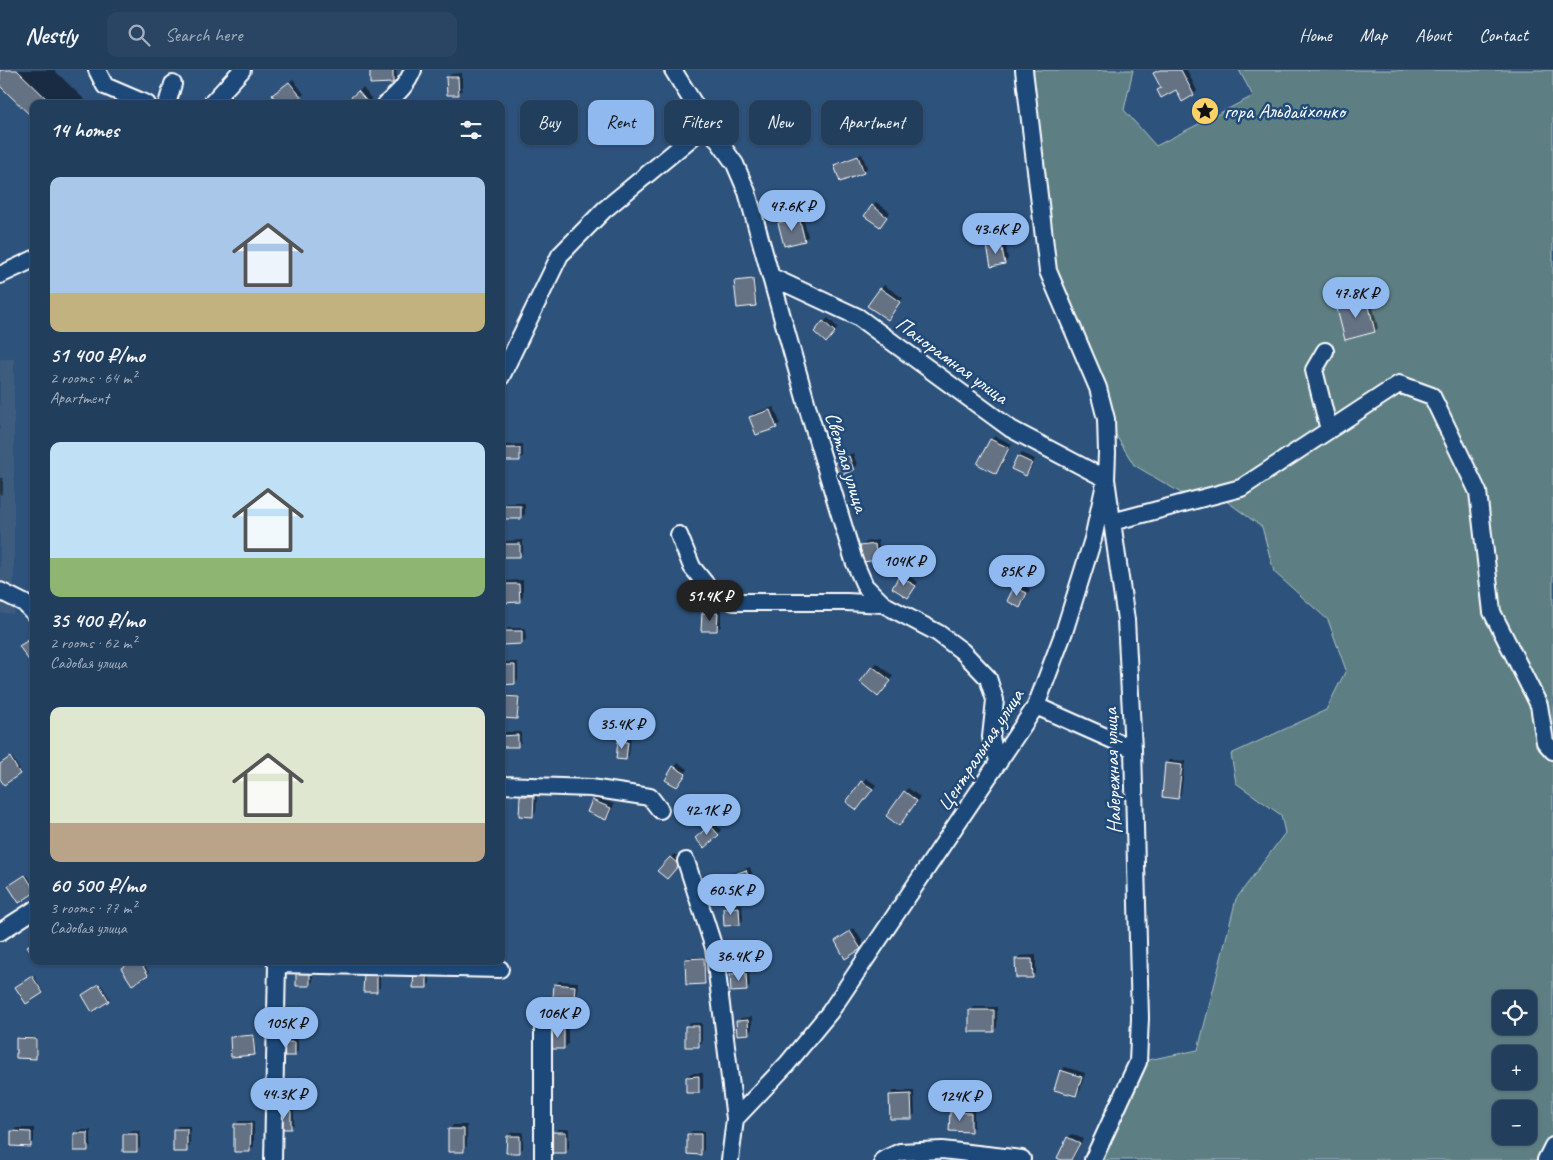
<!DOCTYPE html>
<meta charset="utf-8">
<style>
:root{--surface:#223e5d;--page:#2a4563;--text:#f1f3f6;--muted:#a2aebc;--line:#3f5772;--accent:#90b9f0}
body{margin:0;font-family:Caveat,sans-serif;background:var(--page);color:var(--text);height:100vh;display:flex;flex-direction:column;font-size:19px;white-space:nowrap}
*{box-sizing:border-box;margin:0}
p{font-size:16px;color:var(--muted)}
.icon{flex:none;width:28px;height:28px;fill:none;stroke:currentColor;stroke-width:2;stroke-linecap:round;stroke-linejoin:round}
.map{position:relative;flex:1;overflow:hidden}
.drawer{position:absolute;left:30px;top:30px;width:475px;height:865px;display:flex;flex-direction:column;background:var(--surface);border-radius:10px;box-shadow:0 1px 4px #0004,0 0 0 1px var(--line)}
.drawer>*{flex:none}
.banner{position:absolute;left:520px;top:30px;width:475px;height:45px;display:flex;gap:10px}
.fabs{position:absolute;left:1492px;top:920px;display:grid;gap:10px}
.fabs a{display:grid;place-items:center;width:45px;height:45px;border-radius:10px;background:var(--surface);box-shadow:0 1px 4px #0004,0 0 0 1px var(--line);font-size:25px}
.price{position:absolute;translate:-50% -42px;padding:0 11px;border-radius:18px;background:var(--accent);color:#111;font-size:16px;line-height:32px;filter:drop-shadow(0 1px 2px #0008)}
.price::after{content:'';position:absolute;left:50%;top:30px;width:15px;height:11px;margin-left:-8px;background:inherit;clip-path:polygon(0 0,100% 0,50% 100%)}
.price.selected{background:#222;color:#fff}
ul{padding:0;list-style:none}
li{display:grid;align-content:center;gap:10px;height:265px;padding:0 20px}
li span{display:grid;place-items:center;height:155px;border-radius:10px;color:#555}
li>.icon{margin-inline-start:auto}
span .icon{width:90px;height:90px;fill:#fffc;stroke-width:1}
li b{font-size:21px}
h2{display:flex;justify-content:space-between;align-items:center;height:60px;padding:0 20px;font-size:21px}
.chip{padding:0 18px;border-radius:10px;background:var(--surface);box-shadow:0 1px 4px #0004,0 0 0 1px var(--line);font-size:18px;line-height:45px}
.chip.selected{background:var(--accent);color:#111}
header{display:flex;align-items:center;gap:30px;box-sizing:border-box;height:70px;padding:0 25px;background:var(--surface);border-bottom:1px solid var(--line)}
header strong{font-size:24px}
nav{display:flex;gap:28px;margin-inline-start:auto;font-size:18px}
.search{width:350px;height:45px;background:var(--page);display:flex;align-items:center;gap:12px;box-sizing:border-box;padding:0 18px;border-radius:10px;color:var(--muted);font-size:19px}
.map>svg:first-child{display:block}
</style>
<header>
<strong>Nestly</strong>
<div class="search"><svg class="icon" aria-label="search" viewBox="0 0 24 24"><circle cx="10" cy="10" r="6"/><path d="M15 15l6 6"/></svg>Search here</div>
<nav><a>Home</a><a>Map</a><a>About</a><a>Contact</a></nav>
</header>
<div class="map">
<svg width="1553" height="1090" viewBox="0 0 1553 1090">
<rect width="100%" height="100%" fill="#2d527c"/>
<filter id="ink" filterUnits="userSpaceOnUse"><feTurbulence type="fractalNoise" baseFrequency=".02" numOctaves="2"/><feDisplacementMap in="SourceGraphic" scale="10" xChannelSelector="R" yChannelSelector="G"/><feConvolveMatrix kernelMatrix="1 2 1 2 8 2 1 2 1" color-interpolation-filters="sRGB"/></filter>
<g filter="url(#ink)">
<path fill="#3e5c7e" d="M0 289H14V544L0 543Z"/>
<path fill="#5d7f84" stroke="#aebfc2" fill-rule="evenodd" d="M1024 0H1133L1124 40 1156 76 1253 26 1239 0H1553V1090H1093L1138 992 1198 980 1236 829 1285 763 1281 745 1236 713 1231 684 1326 640 1346 600 1328 550 1274 502 1262 457 1218 425 1181 423 1134 395 1106 349 1048 201ZM1501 929H1529V956H1501ZM1501 984H1529V1011H1501ZM1501 1039H1529V1066H1501Z"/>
<path fill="#0007" d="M0 0H54L89 34H34L0 14Z
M371 0H396L397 8 393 12Z
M1158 0H1187L1197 21 1194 24 1176 18 1162 17 1155 4Z
M462 3V20L459 24 447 7 451 4Z
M293 9 304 24 301 27 277 22Z
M363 18 373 31 370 34H354V25Z
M862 84 867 98 863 102 835 96 839 92Z
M876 132 890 142 883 152 872 136Z
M802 144 808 166 804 170 779 153 783 149Z
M1005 170 1008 189 1004 193 988 176 992 172Z
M754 208 757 233 756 234 735 212Z
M884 215 903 228 891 245 881 219Z
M1370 225 1378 258 1375 261 1337 236 1341 232Z
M828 248 838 258 826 271 815 262Z
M774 337 780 353 776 357 751 347 754 343Z
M995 366 1012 374 1000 399 996 402 991 370Z
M523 374V386L519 390 501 378 505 375Z
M853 383 857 395 854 399 840 404 835 393 839 389Z
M1022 383 1035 389 1030 401 1026 405 1018 387Z
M0 408H3V422L0 425Z
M507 433H525V444L521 448 503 436Z
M523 470V482L519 486 501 474 505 471Z
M878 470 880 485 877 489 862 476 866 472Z
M904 503 918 512 908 527 893 518Z
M523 510V527L519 531 502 515 506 511Z
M1019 514 1030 519 1024 533 1020 536 1009 531 1015 517Z
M707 540H721V556L717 560 703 543Z
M508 558H525L526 569 522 573 504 562Z
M506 592H518V609L515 613 503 596Z
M877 593 893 606 882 621 873 597Z
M505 625 520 626 518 646 517 648 503 626Z
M506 662H521V672L518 675 503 666Z
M623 667 631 668 629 685 625 689 619 671Z
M12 687 21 702 4 713 0 707V694Z
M1170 690 1185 691 1181 724 1177 727 1167 693Z
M678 693 688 699 680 712 666 709Z
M866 708 876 715 861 735 847 731Z
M908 718 920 727 903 750 905 722Z
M525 722 537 723 536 742 532 746 522 726Z
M501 723H506L505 742 501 745Z
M597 727 614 734 610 745 606 749 593 731Z
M714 752 721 760 718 764 697 768Z
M674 784 682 790 670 804 659 801Z
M750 797 754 809 750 813 723 809 726 805Z
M27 805 34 815V822L11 815Z
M742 834 743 850 739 854 724 839 728 835Z
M854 858 864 874 860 878 836 871Z
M1036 885V903L1032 907 1016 889 1020 886Z
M688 887H705L706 911 704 913 686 889Z
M133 891H142L149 902 132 913Z
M313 895V911L309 915H297Z
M430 897V913L426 917H415Z
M749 900 750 916 747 920 731 905 735 901Z
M380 901V917L377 921 365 905Z
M34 906 43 921 42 922 18 916Z
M559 911 578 912 577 924 573 928 556 915Z
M101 914 110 929 108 930 85 923Z
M974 937H997V957L993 961 971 941Z
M752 947V959L749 963 737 952 741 948Z
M690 953H702V972L698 976 686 957Z
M556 955H568V974L564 978 552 959Z
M254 964 256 983 254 984 231 968 232 966Z
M19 967 37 968V986L35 987 17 969Z
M282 969H298V981L294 985H278Z
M1065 997 1085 1003 1080 1021 1076 1025 1061 1001Z
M691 1003H703V1018L699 1021 687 1007Z
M894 1021H914L915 1044 911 1047 890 1025Z
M283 1038H294V1054L290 1058 279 1042Z
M955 1039 974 1040V1057L970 1060 951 1043Z
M239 1051H254V1076L250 1080 235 1055Z
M453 1055H467V1076L463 1080 450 1059Z
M178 1056H190V1076L186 1080 174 1059Z
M16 1058H34V1071L30 1075 13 1062Z
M558 1059H569V1078L566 1082 554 1063Z
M79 1060H91V1076L87 1080 76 1064Z
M129 1061H140V1077L137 1081 125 1065Z
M692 1061H704V1080L700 1083 688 1064Z
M512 1062H523V1078L519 1082 508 1066Z
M1072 1064 1083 1069 1073 1089 1064 1090 1059 1087 1068 1067Z
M944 1083V1090H925V1086Z"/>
<path fill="#657284" stroke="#fff" d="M0 0H17L52 34H34V49L0 16Z
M370 0H393V13L370 14Z
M1160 0H1181L1194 25 1182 32 1176 20 1161 28 1157 20 1161 18 1153 3Z
M446 7H458L459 25H447Z
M289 12 302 28 295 34H278L272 25Z
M358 21 369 34H353L349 29Z
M858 86 864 103 840 112 834 95Z
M872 135 887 147 880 157 864 146Z
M799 147 805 171 784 176 778 153Z
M1001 173 1005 194 991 197 987 176Z
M753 209 756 236 737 238 734 211Z
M880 218 900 232 888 250 867 236Z
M1367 228 1375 262 1345 270 1336 235Z
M823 251 835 262 826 273 814 262Z
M770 340 777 358 756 365 749 347Z
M990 369 1009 378 996 404 977 394Z
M501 378H520V391H501Z
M849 386 854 400 839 406 834 393Z
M1017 386 1032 393 1026 406 1011 399Z
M502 436H521V449H502Z
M501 474H520V487H501Z
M875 474 877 490 863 492 860 476Z
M899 506 916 516 908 528 892 518Z
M501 514H519L520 532 501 533Z
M1014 517 1027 523 1020 538 1007 531Z
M702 543H718L717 561H701Z
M502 561H522V574L502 575Z
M32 568 34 571V594L32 595 19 576Z
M501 595H515V614L502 615Z
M872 596 891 611 878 627 860 612Z
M502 626 519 627 517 649 501 648Z
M518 665V677H501V666Z
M618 671 628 672 626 690 616 689Z
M10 687 20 704 4 715 0 709V694Z
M1165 693 1182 695 1178 729 1162 727Z
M673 696 686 704 677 717 665 710Z
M861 711 873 719 857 740 846 732Z
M904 721 917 731 899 756 886 746Z
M520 726H534L533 747 519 746Z
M592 730 611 738 606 750 587 742Z
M710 755 719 765 704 778 695 768Z
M670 787 679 795 667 809 657 801Z
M746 800 751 814 726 822 721 809Z
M25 805 34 819V823L19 833 8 816Z
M739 837 740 855 724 856 723 838Z
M850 861 861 879 845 889 835 871Z
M34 872V886L27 876Z
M704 888 705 914 686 915 685 889Z
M1015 889H1032L1033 908H1016Z
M132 891H140L148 905 132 915 121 898Z
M296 899H310V916H296Z
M414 900H427V918H413Z
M746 903 747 921 731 922 730 904Z
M364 904H377V922H363Z
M32 906 43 923 26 934 15 917Z
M99 914 109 931 92 942 82 925Z
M554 914 575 916 574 929 553 928Z
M969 940H994V962H969Z
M748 950 749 964 737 965 736 951Z
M685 956H699V977H685Z
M551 959H564V979H551Z
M253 965 255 985 231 987 230 967Z
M16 968 36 969V989L16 988Z
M277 972H295V986H277Z
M1060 1000 1082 1007 1076 1026 1054 1020Z
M699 1006V1023H686V1007Z
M911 1024 912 1049H890L889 1025Z
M278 1041H291V1059H277Z
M950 1042 971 1043V1062L949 1061Z
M234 1054H251L250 1082H234Z
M173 1059H187V1082H173Z
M448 1059H464V1082H448Z
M11 1061 31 1062V1077L11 1076Z
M552 1062H566V1083H552Z
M74 1063H88V1081H74Z
M123 1064H137V1082H123Z
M687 1064H701V1085L687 1084Z
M507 1066H520V1083H506Z
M1067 1067 1080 1073 1071 1090H1061L1057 1088Z"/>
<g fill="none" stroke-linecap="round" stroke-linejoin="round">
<defs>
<path id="minor" d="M97 0 105 16 147 34
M673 0 707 55 735 94 747 122 810 346 854 491 865 516 883 534 938 563 962 581 988 608 995 630 991 667 993 677 999 692
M167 34 173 14
M211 34 242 0
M386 34C398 23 407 15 413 0
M0 205 34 189
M772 207 858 247 1011 359 1106 409 1126 550 1133 679 1140 948 1138 992 1093 1090
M1325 281 1314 300 1329 360
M501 307 560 185 604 140 707 55
M1112 452 1241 418 1399 314 1432 326 1478 422 1492 542 1539 635 1545 672 1553 681
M679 465 692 497 713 523 734 532H847L883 534
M0 521 24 533 34 543
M1036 636 1133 679
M501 715 591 718 650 727 660 740
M686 791 714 878 735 1049 730 1090
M0 862 34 840
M277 894 500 899
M543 952V1090
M735 1049 787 994 830 942 1036 636 1065 559 1093 469 1106 409 1107 383 1106 349 1098 318 1048 201 1024 0
M273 1090 277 894 275 891
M883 1090 900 1082 942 1080 1022 1089
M1546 1090 1553 1076"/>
</defs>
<use href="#minor" stroke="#fff" stroke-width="20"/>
<use href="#minor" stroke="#1f4a7a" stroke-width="16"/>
</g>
</g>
<defs>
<symbol id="sight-disc" viewBox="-11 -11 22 22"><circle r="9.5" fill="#ffd166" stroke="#1f4a7a"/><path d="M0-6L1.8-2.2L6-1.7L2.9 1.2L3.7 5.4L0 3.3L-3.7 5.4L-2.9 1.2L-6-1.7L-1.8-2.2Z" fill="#111"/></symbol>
</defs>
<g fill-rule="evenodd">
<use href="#sight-disc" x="1189" y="25" width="32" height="32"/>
</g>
<g text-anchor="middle" stroke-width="5" stroke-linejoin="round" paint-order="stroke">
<g font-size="21" fill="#fff" stroke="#1f4a7a" text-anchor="start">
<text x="1224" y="48">гора Альдайхонко</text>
</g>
<g font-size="21" fill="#fff" stroke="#1f4a7a">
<text transform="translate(952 290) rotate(36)" y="7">Панорамная улица</text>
<text transform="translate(847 392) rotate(73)" y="7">Светлая улица</text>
<text transform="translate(980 680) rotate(-57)" y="7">Центральная улица</text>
<text transform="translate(1112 701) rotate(-92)" y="7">Набережная улица</text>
</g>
</g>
</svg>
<div class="fabs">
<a><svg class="icon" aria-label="locate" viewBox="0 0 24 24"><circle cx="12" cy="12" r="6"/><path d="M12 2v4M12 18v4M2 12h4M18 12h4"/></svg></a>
<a>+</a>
<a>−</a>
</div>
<b class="price" style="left:792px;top:162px">47.6K ₽</b>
<b class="price" style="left:996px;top:185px">43.6K ₽</b>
<b class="price" style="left:1356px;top:249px">47.8K ₽</b>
<b class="price" style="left:904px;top:517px">104K ₽</b>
<b class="price" style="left:1017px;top:527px">85K ₽</b>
<b class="price selected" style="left:710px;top:552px">51.4K ₽</b>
<b class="price" style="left:622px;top:680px">35.4K ₽</b>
<b class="price" style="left:707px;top:766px">42.1K ₽</b>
<b class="price" style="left:731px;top:846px">60.5K ₽</b>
<b class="price" style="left:739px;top:912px">36.4K ₽</b>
<b class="price" style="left:558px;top:969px">106K ₽</b>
<b class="price" style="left:286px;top:979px">105K ₽</b>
<b class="price" style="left:284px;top:1050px">44.3K ₽</b>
<b class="price" style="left:960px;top:1052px">124K ₽</b>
<div class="banner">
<a class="chip">Buy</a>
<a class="chip selected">Rent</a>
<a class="chip">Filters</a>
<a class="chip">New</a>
<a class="chip">Apartment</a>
</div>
<section class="drawer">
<h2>14 homes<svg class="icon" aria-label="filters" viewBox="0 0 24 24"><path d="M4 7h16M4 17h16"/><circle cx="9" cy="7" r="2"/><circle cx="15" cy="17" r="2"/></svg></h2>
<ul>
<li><span style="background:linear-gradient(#a9c7e8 75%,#c2b280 0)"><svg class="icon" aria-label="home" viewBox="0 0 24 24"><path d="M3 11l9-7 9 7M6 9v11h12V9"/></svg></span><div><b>51 400 ₽/mo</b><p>2 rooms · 64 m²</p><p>Apartment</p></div></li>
<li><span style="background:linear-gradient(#bfe0f5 75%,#8fb573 0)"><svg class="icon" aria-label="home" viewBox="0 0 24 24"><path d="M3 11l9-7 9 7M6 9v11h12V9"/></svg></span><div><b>35 400 ₽/mo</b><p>2 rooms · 62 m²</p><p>Садовая улица</p></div></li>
<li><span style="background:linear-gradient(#dfe7d0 75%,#b9a48a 0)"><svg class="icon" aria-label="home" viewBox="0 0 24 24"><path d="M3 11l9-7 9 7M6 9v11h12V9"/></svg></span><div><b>60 500 ₽/mo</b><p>3 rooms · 77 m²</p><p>Садовая улица</p></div></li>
</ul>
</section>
</div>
